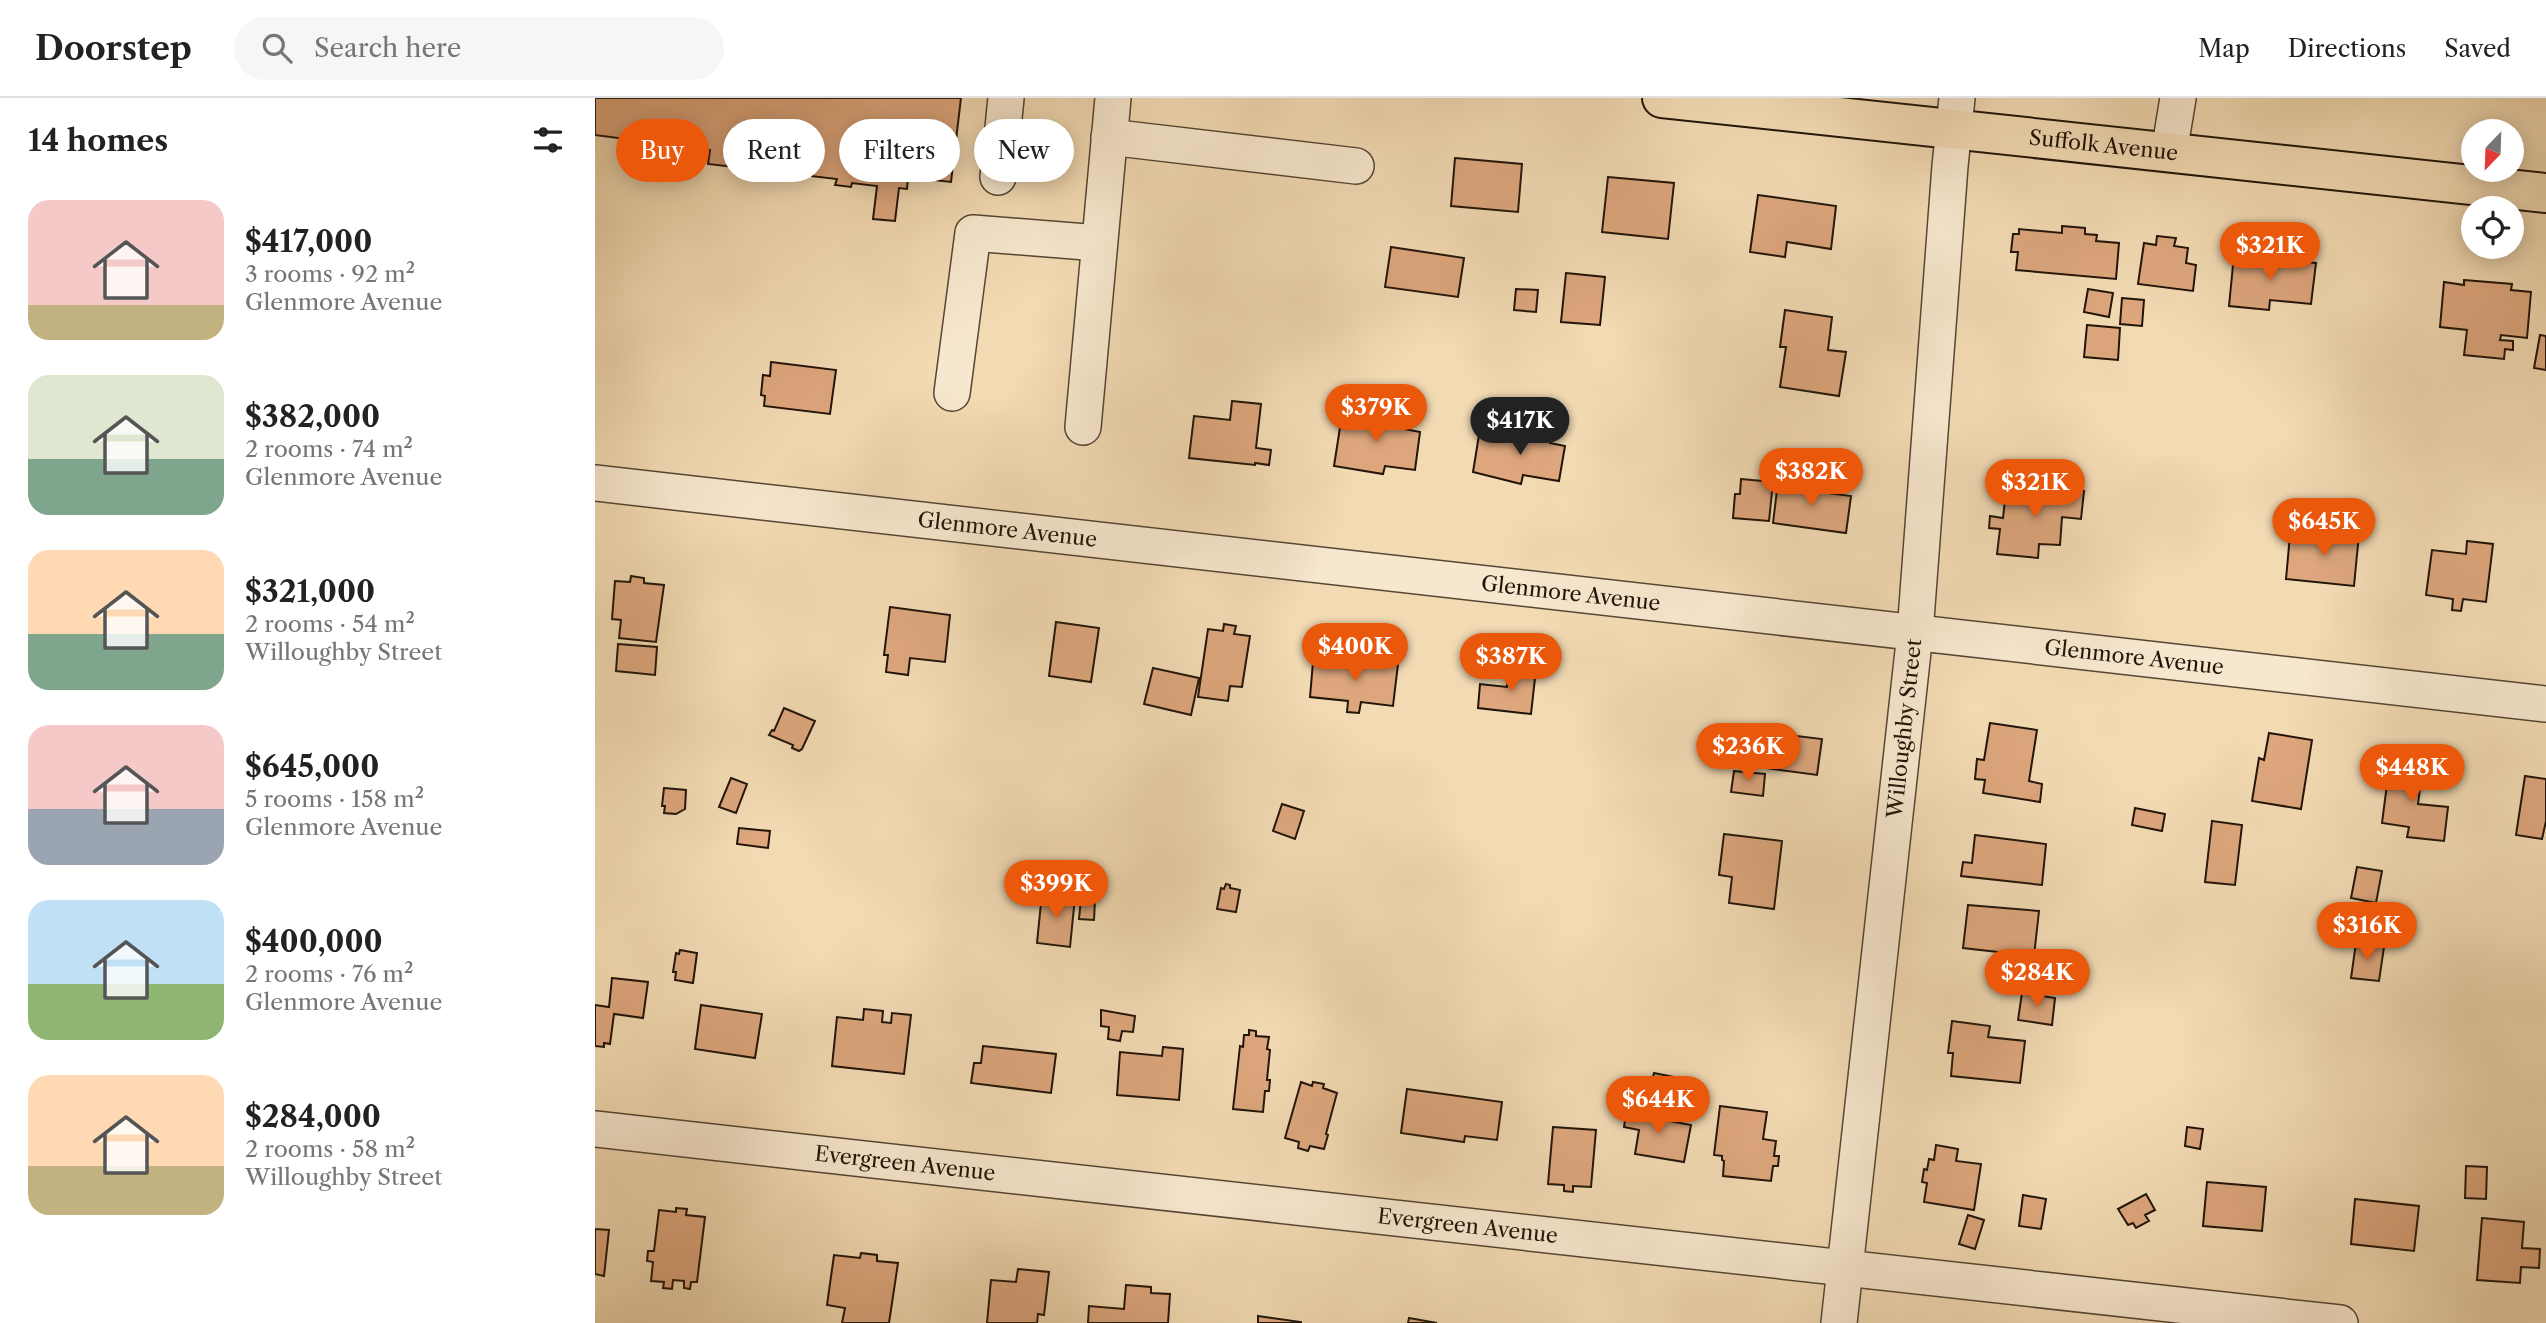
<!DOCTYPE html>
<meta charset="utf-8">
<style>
:root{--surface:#fff;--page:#f6f6f6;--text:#222;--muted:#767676;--line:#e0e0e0;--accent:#ea580c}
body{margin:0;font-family:"Libre Caslon Text",serif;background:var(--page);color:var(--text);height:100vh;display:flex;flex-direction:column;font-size:26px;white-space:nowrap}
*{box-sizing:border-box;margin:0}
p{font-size:23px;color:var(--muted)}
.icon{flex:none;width:38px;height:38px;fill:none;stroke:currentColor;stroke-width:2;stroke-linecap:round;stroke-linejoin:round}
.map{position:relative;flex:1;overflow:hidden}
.side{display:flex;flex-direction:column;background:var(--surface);width:595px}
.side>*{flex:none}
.hud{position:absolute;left:21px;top:21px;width:665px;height:63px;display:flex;gap:14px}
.needle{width:46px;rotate:203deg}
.buttons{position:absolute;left:1866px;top:21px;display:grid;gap:14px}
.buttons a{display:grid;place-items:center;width:63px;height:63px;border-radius:50%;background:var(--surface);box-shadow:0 4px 18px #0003;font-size:35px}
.price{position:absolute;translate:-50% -60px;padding:0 16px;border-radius:24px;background:var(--accent);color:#fff;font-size:23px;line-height:46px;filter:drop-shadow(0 2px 4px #0008)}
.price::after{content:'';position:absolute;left:50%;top:42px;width:21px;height:16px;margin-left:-10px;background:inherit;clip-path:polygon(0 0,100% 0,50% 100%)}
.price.selected{background:#222;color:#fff}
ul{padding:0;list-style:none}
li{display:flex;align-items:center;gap:21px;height:175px;padding:0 28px}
li span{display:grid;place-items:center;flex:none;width:196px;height:140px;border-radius:21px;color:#555}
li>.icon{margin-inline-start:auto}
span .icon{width:84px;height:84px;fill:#fffc;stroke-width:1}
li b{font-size:30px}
h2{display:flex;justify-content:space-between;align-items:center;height:84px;padding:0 28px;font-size:30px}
.chip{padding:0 24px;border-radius:32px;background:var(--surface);box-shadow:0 4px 18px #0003;font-size:24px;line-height:63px}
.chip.selected{background:var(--accent);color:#fff}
header{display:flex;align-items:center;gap:42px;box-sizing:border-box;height:98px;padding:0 35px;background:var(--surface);border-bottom:2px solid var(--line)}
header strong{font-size:33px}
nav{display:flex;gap:38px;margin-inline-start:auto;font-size:24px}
.search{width:490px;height:63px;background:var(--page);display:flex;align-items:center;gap:18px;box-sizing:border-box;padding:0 24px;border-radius:38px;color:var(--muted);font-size:26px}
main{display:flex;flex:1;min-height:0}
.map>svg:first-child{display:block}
</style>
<header>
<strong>Doorstep</strong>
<div class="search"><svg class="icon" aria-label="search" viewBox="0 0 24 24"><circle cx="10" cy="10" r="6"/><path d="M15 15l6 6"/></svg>Search here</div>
<nav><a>Map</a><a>Directions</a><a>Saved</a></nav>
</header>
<main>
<section class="side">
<h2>14 homes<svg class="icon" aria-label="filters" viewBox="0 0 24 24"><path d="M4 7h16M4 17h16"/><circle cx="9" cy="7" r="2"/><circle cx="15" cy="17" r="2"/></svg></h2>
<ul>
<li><span style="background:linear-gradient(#f6c9c9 75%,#c2b280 0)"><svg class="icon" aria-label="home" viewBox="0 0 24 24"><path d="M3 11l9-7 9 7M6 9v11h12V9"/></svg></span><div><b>$417,000</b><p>3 rooms · 92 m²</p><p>Glenmore Avenue</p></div></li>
<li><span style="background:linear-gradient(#dfe7d0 60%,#7fa58c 0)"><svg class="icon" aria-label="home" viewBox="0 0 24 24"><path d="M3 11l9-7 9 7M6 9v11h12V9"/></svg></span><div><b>$382,000</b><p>2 rooms · 74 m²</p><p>Glenmore Avenue</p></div></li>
<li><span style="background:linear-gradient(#ffd9b3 60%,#7fa58c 0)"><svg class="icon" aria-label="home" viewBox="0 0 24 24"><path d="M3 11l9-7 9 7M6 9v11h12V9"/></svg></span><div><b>$321,000</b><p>2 rooms · 54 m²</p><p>Willoughby Street</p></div></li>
<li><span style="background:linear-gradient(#f6c9c9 60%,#9aa5b1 0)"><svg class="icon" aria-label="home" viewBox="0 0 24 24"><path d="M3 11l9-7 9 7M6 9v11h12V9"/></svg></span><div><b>$645,000</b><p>5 rooms · 158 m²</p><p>Glenmore Avenue</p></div></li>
<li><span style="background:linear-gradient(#bfe0f5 60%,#8fb573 0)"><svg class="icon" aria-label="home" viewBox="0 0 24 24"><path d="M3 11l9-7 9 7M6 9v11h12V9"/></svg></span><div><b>$400,000</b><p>2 rooms · 76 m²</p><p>Glenmore Avenue</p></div></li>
<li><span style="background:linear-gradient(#ffd9b3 65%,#c2b280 0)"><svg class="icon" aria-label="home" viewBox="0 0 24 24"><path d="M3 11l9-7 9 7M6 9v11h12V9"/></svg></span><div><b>$284,000</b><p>2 rooms · 58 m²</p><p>Willoughby Street</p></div></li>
</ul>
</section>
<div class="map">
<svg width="1951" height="1225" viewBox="0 0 1951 1225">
<rect width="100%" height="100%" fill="#f2dab3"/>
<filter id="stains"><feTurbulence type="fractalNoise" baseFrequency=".00286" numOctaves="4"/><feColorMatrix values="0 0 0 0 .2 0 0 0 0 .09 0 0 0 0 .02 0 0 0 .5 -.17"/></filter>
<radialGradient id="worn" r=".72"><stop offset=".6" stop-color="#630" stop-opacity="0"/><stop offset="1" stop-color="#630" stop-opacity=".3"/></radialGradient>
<path fill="#dda67d" stroke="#21150a" stroke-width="2" d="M0 0H366L356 84 313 79 312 91 304 90 300 123 278 121 282 88 257 85 256 89 240 87 242 81 113 66 115 52 0 37Z
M860 60 927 66 923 114 856 108Z
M1013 79 1079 85 1073 141 1007 134Z
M1163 97 1241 108 1236 151 1192 144 1190 159 1155 154Z
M1467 128 1490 130V136L1502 137 1501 143 1524 145 1521 181 1421 172 1423 154H1416L1418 136H1424V131L1467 135Z
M1562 138 1581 140 1579 148 1593 150 1591 165 1601 167 1598 193 1543 186 1549 145 1561 147Z
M796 149 869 160 863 199 790 189Z
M1639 157 1721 165 1716 206 1675 202 1674 212 1634 208Z
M971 175 1010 179 1005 227 966 224Z
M1869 182 1917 186 1916 192 1936 194 1932 240 1906 237 1905 242 1918 243V252L1910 251 1909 261 1869 257 1872 232 1845 229 1849 184 1869 187Z
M921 191 943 192 941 214 919 212Z
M1493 191 1518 195 1514 219 1489 214Z
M1527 200 1549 202 1547 228 1525 226Z
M1190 212 1237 219 1233 252 1251 254 1244 298 1185 289 1191 249H1185Z
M1492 227 1525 230 1523 262 1489 259Z
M1945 237 1951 238V272L1939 270Z
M176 264 241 272 235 316 169 308 170 298 166 297 168 277 175 278Z
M637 303 666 306 661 350 676 352 674 367 660 365V367L594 360 599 318 635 322Z
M772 309 802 314 799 329 825 334 820 372 790 368 788 376 739 368 746 323 769 326Z
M919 329 957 336 955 345 970 348 964 383 928 377 926 386 878 374 884 337 917 343Z
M1146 381 1178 384 1174 423 1138 420 1140 396H1145Z
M1183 384 1233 391 1232 395 1256 398 1251 435 1178 425Z
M1432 388 1489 393 1486 421 1467 419 1465 447 1444 446 1443 460 1402 456 1405 431 1394 430 1395 418 1408 420 1411 393 1431 395Z
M1721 432 1764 436 1759 488 1691 481 1695 437 1720 439Z
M1872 443 1898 446 1891 504 1868 501 1866 513 1857 512 1858 501 1831 497 1837 452 1871 456Z
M36 478 49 480V485L69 487 61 544 24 540 26 522 17 521 20 483 35 484Z
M295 509 355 517 350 564 315 560 313 577 291 574 293 557H289Z
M461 524 504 530 496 584 454 578Z
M629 526 641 528 639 536 655 538 647 589 635 588 633 603 603 599 613 531 628 533Z
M23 546 62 549 60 577 21 573Z
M753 561 803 566 798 608 766 604 764 615 752 614 753 603 715 599 718 564 752 568Z
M915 568 941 571 936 616 883 610 885 586 912 589Z
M558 570 604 580 596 617 549 606Z
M189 610 220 623 207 651 204 653 197 650 198 647 174 637 177 632 179 633Z
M1395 625 1442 632 1434 683 1447 686 1445 704 1388 695 1390 682 1380 681 1382 661 1389 662Z
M1167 634 1227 641 1222 677 1163 669Z
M1674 635 1717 642 1706 711 1657 703 1664 660 1669 662Z
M1808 659 1815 660 1814 665 1828 667 1823 706 1853 709 1849 743 1812 739 1814 729 1787 725 1795 663 1807 664Z
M1139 673 1170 676 1168 698 1136 694Z
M1930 678 1951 681V723L1947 741 1921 737Z
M136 680 152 686 141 715 124 709Z
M69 690 91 692 90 711 81 716 69 715 70 708H67Z
M687 706 709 713 700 741 678 733Z
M1540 710 1570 716 1567 733 1537 727Z
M1617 723 1647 727 1640 787 1610 784Z
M144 730 175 733 173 750 142 746Z
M1129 736 1187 743 1179 811 1134 805 1137 779 1124 777Z
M1380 737 1451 746 1447 787 1366 778 1368 764 1377 765Z
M1762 769 1787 773 1781 805 1756 800Z
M631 786 635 787V790L645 792 641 814 622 811 626 790 629 791Z
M447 795 480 799 475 849 442 845Z
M486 801 500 802 499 822 484 821Z
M1373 807 1444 813 1439 858 1368 850Z
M1761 845 1789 849 1784 883 1756 880Z
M85 852 102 855 98 885 80 882 81 874H78L81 855 84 856Z
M17 880 53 884 48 920 19 916 15 946 9 945V949L0 948V907L14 909Z
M1427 895 1460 900 1457 927 1423 922Z
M106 907 167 916 160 960 100 951Z
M269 911 288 913 287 924 296 925 297 915 316 917 309 976 237 968 242 919 268 922Z
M506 912 540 918 538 934 527 933 525 943 513 941 514 929 506 928Z
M1357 923 1395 928 1393 939 1430 943 1425 985 1356 978 1358 955H1353Z
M654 932 661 933V938L674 939 672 951 675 952 672 982H675L674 993H670L668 1014 638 1011 645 948 648 949 649 937H654Z
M388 948 461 956 456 995 376 985 379 965H386Z
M568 949 588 951 584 1002 522 997 525 954 567 958Z
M1059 975 1079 979 1076 995 1055 991Z
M706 984 717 988 718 984 729 986 728 990 742 995 731 1036 733 1037 729 1051 715 1048 713 1053 703 1050 704 1044 690 1040Z
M812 991 907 1004 902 1042 870 1038 869 1044 806 1035Z
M1125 1008 1172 1014 1168 1041 1181 1043 1179 1058H1184L1183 1068H1178L1176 1083 1128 1078 1129 1063 1127 1062V1058L1119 1057Z
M1032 1010 1065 1016 1064 1021 1096 1027 1089 1064 1040 1056 1044 1032 1029 1029Z
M958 1029 1001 1032 996 1089 978 1088V1094L969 1093V1087L953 1086Z
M1592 1029 1608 1031 1605 1051 1590 1048Z
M1341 1047 1363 1051 1361 1063 1386 1066 1379 1112 1329 1104 1332 1085 1327 1084 1329 1071 1332 1072 1334 1061 1339 1062Z
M1871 1068 1892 1069 1891 1101 1870 1100Z
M1612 1084 1671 1089 1667 1133 1608 1128Z
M1551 1096 1560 1112 1550 1117 1554 1123 1541 1130 1538 1125 1533 1127 1523 1111Z
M1428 1097 1451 1101 1446 1131 1424 1128Z
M1760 1101 1824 1108 1819 1153 1756 1146Z
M81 1110 92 1111 91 1117 110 1119 102 1184H96L95 1191 89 1190V1183L78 1182 77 1191 68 1190 69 1184 56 1183 58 1164 52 1163 53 1153H59L64 1112 81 1114Z
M1373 1117 1389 1122 1380 1151 1364 1146Z
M1887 1120 1929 1124 1927 1150 1945 1151 1944 1170 1926 1169 1925 1185 1882 1182Z
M0 1131 14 1132 9 1178 0 1176Z
M266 1155 282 1157V1163L303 1165 294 1225H247L250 1210 232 1207 239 1157 265 1160Z
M423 1171 454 1174 449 1217 443 1216 442 1225H392L396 1182 421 1184Z
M531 1187 556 1189V1195L575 1196 573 1225H493L494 1208 529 1211Z
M663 1218 706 1224V1225H663Z
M814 1220 842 1225H813Z"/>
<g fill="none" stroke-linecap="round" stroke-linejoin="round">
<defs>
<g id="minor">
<path d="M514 39 761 68"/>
<path d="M1574 55 1583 0"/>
<path d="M403 79 411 0"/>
<path d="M357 295 378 135 504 145"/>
<path d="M488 329 518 0"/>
<path id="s1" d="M0 385 1951 606"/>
<path id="s2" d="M0 1031 1745 1225"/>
<path id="s3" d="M1244 1225 1320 535 1355 68 1362 0"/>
</g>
<g id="major">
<path id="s4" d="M1067 0 1951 95"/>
</g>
</defs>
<use href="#minor" stroke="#554634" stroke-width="38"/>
<use href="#major" stroke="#21150a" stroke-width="42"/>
<use href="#minor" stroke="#f7e7ce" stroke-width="35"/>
<use href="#major" stroke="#f2dab3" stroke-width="38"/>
</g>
<g text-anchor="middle" stroke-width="7" stroke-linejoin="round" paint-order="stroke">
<g font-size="21" fill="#21150a" stroke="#f7e7ce">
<text dy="7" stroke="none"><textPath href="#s4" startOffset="444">Suffolk Avenue</textPath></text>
<text dy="7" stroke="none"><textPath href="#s1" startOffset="415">Glenmore Avenue</textPath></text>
<text dy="7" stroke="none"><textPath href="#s1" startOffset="982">Glenmore Avenue</textPath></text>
<text dy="7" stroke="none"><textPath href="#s1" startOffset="1549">Glenmore Avenue</textPath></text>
<text dy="7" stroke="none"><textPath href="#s3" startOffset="598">Willoughby Street</textPath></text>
<text dy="7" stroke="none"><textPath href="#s2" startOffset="312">Evergreen Avenue</textPath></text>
<text dy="7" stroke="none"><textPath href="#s2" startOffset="878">Evergreen Avenue</textPath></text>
</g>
</g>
<rect width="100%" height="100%" filter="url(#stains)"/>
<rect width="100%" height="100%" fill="url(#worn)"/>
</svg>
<div class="buttons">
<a><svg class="needle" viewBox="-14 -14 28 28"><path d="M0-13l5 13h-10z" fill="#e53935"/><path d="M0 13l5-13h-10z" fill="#767676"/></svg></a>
<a><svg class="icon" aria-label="locate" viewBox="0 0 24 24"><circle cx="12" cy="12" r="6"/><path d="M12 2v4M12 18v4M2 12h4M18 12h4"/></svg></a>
</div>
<b class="price" style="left:1675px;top:184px">$321K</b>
<b class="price" style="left:781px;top:346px">$379K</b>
<b class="price selected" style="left:925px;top:359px">$417K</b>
<b class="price" style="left:1216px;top:410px">$382K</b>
<b class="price" style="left:1440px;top:421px">$321K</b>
<b class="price" style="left:1729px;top:460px">$645K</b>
<b class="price" style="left:760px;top:585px">$400K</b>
<b class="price" style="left:916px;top:595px">$387K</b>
<b class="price" style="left:1153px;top:685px">$236K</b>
<b class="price" style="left:1817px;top:706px">$448K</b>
<b class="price" style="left:461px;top:822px">$399K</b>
<b class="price" style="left:1772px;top:864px">$316K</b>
<b class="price" style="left:1442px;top:911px">$284K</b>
<b class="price" style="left:1063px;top:1038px">$644K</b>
<div class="hud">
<a class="chip selected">Buy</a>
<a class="chip">Rent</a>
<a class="chip">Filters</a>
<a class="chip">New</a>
</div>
</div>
</main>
